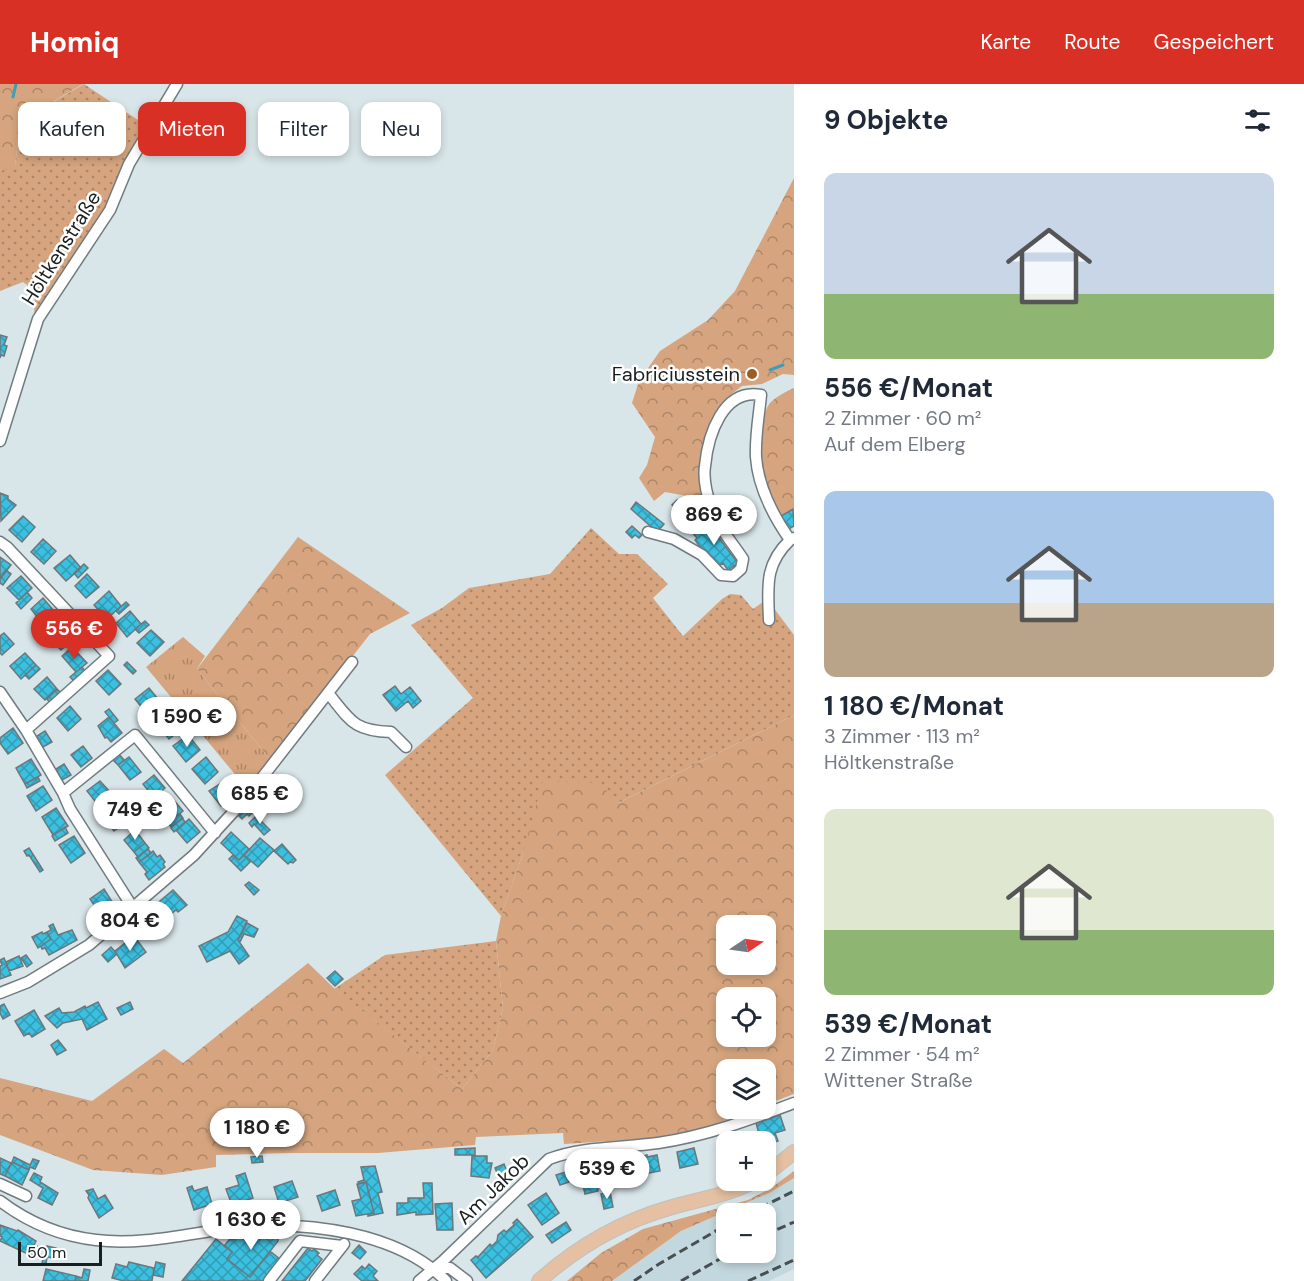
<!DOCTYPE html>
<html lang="de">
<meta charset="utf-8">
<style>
:root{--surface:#fff;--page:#f2f2f3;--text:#1f2937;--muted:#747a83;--accent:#d93025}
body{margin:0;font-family:"DM Sans",sans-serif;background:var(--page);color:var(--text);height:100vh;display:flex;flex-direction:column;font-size:22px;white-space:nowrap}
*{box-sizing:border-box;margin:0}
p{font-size:20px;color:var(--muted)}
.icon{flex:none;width:33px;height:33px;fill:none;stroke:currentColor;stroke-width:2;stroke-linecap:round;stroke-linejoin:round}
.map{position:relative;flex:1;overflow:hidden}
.details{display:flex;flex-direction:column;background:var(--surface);width:510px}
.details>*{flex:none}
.hud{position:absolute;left:18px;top:18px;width:570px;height:54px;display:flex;gap:12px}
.needle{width:39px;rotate:77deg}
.fabs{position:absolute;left:716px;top:831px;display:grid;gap:12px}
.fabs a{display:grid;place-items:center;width:60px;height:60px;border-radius:12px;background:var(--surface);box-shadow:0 3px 9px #0003;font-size:30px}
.scale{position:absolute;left:18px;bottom:15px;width:84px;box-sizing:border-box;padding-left:6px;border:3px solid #191e1f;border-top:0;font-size:16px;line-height:21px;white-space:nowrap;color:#191e1f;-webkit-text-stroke:4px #fff;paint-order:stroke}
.price{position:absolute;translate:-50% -51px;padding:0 14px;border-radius:21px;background:#fff;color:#222;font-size:20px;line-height:39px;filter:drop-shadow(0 2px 3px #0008)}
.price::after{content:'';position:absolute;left:50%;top:36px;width:18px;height:14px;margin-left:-9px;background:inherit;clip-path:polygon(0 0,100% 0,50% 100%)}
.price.on{background:var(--accent);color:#fff}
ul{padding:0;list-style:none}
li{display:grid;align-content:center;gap:12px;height:318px;padding:0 30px}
li span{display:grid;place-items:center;height:186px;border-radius:12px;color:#555}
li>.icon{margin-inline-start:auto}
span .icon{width:108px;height:108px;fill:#fffc;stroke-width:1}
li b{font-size:26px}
h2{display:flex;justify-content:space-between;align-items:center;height:72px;padding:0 30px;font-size:26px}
.chip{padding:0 21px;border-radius:12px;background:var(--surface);box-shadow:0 3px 9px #0003;font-size:21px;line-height:54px}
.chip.on{background:var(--accent);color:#fff}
header{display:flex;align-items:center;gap:36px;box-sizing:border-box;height:84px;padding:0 30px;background:var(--accent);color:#fff}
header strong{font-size:28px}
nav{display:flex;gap:33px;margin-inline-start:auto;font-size:21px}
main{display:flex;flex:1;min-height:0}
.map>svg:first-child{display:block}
</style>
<header>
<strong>Homiq</strong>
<nav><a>Karte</a><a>Route</a><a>Gespeichert</a></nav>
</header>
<main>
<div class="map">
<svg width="794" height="1197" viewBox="0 0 794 1197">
<defs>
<pattern id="grass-dots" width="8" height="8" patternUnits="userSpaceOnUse" patternTransform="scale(1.5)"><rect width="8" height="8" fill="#d6a57f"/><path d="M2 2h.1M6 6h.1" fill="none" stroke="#ad8667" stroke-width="1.8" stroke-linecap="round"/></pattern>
<pattern id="forest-crowns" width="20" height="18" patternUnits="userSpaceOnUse" patternTransform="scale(1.5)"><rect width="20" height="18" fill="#d6a57f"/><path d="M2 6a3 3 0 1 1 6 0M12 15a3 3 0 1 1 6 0" fill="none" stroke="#ad8667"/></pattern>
<pattern id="park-tufts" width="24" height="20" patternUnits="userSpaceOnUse" patternTransform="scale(1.5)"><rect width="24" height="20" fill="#d6a57f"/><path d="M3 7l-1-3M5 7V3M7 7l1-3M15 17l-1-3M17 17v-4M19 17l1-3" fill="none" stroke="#ad8667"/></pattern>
<pattern id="building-cross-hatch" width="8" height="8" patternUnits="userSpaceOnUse" patternTransform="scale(1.5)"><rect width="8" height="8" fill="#3cc0e0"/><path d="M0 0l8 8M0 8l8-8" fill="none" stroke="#329bb5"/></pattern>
</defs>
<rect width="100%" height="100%" fill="#d8e5e9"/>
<path fill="#c3d8de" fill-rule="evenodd" d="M794 1094V1185L769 1197H612L681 1147 771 1108ZM726 1130H765V1168H726Z"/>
<path fill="url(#grass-dots)" d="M84 0 147 42 107 126 34 235 35 207 23 198 0 207V87L15 82 20 37Z
M591 444 619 470H637L668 500 653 514 683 552 722 515 730 510 741 511 753 525 767 515 794 551V631L618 719 523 769 501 832 385 691 473 614 411 541 442 524 469 504 550 490Z
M496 857 503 924 493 966 462 1005 334 905 385 871Z"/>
<path fill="url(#forest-crowns)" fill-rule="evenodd" d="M0 0H83L20 37 15 83 0 87Z
M794 94V291L783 290 762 300 742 302 728 313 717 325 708 347 710 429 687 412 665 408 654 417 639 394 647 381 655 353 632 319 639 297 660 267 708 236 735 207Z
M794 304V424L780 432C764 403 757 374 762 341 764 334 765 325 770 319 777 312 785 308 794 304Z
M298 453 410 529 370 550 271 677 197 585Z
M794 631V1010L765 1021V986H726V1024L756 1025 710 1042 657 1054 564 1060 563 1049 476 1053 475 1061 378 1069H288L216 1071V1083L162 1091 93 1086 0 1051V994L92 1017 164 965 183 979 308 879 335 905 462 1005 493 966 503 924 496 857 501 832 523 769 543 696 599 699 618 719ZM726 842H765V880H726ZM726 914H765V952H726Z
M794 1087V1094L771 1108 681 1147 612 1197H567L601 1169 643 1145 748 1116 771 1104Z"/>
<path fill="url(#park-tufts)" d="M183 553 205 572 197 585 271 677 248 706 146 583Z"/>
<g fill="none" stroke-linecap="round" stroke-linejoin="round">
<path stroke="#3e9eb7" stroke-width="3" d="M13 13 16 0
M770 286 783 281"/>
</g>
<path fill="url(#building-cross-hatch)" stroke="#6b777a" stroke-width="1.5" d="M0 251 7 253 4 261 7 262 4 272 1 271 0 274Z
M0 409 8 412V415L16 421 1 437Z
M677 416 688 425 683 430 672 421Z
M636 418 664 440 658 447 655 446 631 425Z
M793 425 794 442 789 445 781 432Z
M687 429 696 436 689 446 680 438Z
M23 432 35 443 22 458 9 446Z
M706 437 738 479 728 486 723 479 718 483 705 466 703 467 695 456 697 454 692 448Z
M632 442 642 451 639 454 635 451 632 454 626 448Z
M43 455 56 467 44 480 31 468Z
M70 471 81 484 66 497 54 484Z
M0 473 11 481 1 494H0Z
M84 480 88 484 78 494 74 489Z
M6 486 11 490 3 501 0 499V495Z
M87 490 99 503 86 514 75 502Z
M21 492 32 504 19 516 7 504Z
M109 507 121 522 107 535 94 521Z
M27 508 32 514 21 525 16 519Z
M43 514 54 527 41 538 31 525Z
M126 518 129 521 119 530 116 527Z
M130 527 141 540 127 553 116 539Z
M61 535 74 549 58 563 45 549Z
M145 537 149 541 139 549 135 545Z
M151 546 164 558 150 572 137 559Z
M4 549 14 560 2 571 0 569V552Z
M68 554 71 557 61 566 58 563Z
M72 563 87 579 76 588 62 572Z
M25 569 36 581 21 595 10 582Z
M127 578 136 587 133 590 124 581Z
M36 581 40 585 29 595 25 591Z
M82 583 85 587 74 597 70 593Z
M108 586 121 600 109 611 96 597Z
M47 593 57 605 45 616 34 605Z
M395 602 401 610 410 603 421 617 413 624 408 617 396 627 383 611Z
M149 604 162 620 148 631 135 615Z
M57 605 61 609 50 619 47 615Z
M70 622 81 635 68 647 57 634Z
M109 625 118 636 114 639 105 628Z
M172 626 184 643 169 655 156 639Z
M152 628 157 633 149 640 143 632 146 629 148 631Z
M109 633 122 649 111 658 107 653 105 654 98 642Z
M13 644 23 659 8 670 0 659V654Z
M45 647 52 658 43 663 37 652Z
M188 651 200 666 186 678 173 662Z
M83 662 92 674 81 683 71 671Z
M118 669 124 676 118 681 112 675Z
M129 673 141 688 130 696 118 681Z
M206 673 218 688 205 700 192 685Z
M31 675 41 691 25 700 16 684Z
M64 680 71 691 62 696 56 685Z
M154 691 165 704 154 714 143 700Z
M38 693 40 697 27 704 25 700Z
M226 696 238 711 221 722 209 707Z
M100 697 112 710 98 721 87 707Z
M43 702 52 716 36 727 27 712Z
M160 708 164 712 152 722 149 718Z
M171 713 183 727 171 737 159 723Z
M247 723 253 728 249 732 247 730 242 735 239 732Z
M56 724 68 742 53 751 42 733Z
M117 724 127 737 114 747 104 734Z
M180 730 183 734 171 743 168 739Z
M256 732 270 746 264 751 254 740 252 743 249 739Z
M182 734 185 738 174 748 171 744Z
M189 735 200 748 187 759 176 746Z
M65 743 68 749 55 757 52 752Z
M135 746 145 759 134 768 124 756Z
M231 748 249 765 239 776 221 759Z
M74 752 85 769 71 779 59 761Z
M260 754 274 766 258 783 244 771Z
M145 759 149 764 138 773 134 768Z
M282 760 296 776 293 779 290 778 288 780 274 767Z
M29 764 43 786 40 788 29 771 27 772 24 767Z
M148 765 151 769 139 778 136 774Z
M153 767 157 773 160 771 165 778 163 780 165 783 149 796 145 790 147 788 139 778Z
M233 771 239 776 244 771 251 777 241 787 229 775Z
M249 798 259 806 254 811 245 801Z
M104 805 116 824 102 833 90 815Z
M173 806 187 821 178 828 176 826 165 835 154 822Z
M149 816 162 831 150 842 140 830 141 829 138 826Z
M237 832 247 837 238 856 249 872 239 880 230 867 207 878 199 862 228 848Z
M247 839 258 845 254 853 244 850 240 858 238 856Z
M53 840 58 851 72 846 77 856 49 871 45 864 42 865 41 862 51 855 47 848 51 846 49 842Z
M42 848 43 850 47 848 51 855 38 864 32 853Z
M134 852 146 868 125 884 115 867Z
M111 863 117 870 108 878 102 871Z
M26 871 32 879 27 883 21 874Z
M19 872 23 882 9 887 6 878Z
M4 874 11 891 0 895V882L2 881 0 876Z
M335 887 343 895 335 902 327 894Z
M98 918 107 935 87 946 82 935 63 939 57 944 45 932 59 924 62 929 74 928 85 922 86 924Z
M130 918 133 925 121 931 117 924Z
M4 920 10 931 3 935 0 929V922Z
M34 926 45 945 32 953 29 949 24 952 15 937Z
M58 956 66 966 57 971 51 961Z
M780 1031 785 1046 775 1049 778 1057 765 1061V1058H750L760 1053 756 1039Z
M475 1064V1071H455V1065Z
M694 1064 698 1080 680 1084 677 1068Z
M647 1071V1073L657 1071 660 1087 639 1091 635 1074Z
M262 1072 263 1078 252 1079 251 1073Z
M472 1072H487V1079H492L489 1094 471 1092Z
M14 1073 30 1081 33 1075 39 1077 35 1085 30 1083 29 1086 12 1078Z
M0 1074 11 1079 5 1092 0 1090Z
M12 1078 29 1086 22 1101 5 1092Z
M504 1080 508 1090 499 1094 495 1084Z
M375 1082 382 1108 378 1109 383 1129 368 1132V1130L374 1129 366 1098 359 1100 358 1098 364 1096 361 1083Z
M622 1082 626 1100 607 1104 603 1086Z
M566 1088 569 1098 560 1101 556 1091Z
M34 1089 42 1093 40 1098 58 1109 52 1121 38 1114 43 1104 30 1096Z
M245 1089 253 1114 232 1121 226 1105 239 1101 236 1092Z
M595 1089 598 1107 585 1110 581 1092Z
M292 1097 298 1113 279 1119 274 1103Z
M366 1098 374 1129 356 1132 352 1117 361 1115 357 1100Z
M423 1099H432L433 1130 416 1131V1128L397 1131V1119H408V1114H424Z
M192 1102 194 1107 207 1103 212 1120 194 1126 187 1104Z
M93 1105 98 1115 105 1111 113 1124 99 1134 88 1114 89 1111 86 1107Z
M335 1106 340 1121 322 1127 317 1112Z
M610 1108 613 1123 604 1125 601 1110Z
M546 1109 559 1129 542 1141 528 1121Z
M452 1119 453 1146H437L435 1120Z
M517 1135 533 1153 486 1194 471 1176 476 1172 478 1173 490 1160 492 1162 497 1157 498 1151 504 1146 506 1148 514 1141 513 1139Z
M566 1138 571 1146 552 1159 546 1151Z
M0 1141 17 1147 18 1146 36 1157 34 1161 37 1162 32 1172 0 1157 2 1153 0 1152Z
M278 1149V1157L250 1193 227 1175 232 1168 224 1162 229 1156 252 1151Z
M216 1155 232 1168 227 1175 250 1193 270 1167 280 1175 263 1197H182Z
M359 1161 366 1168 360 1175 352 1169Z
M47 1162 56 1164 53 1174 47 1173 46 1180 42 1179Z
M308 1164 312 1167 314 1165 319 1169 317 1171 322 1175 305 1197H282Z
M129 1178 154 1184 152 1197H124L112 1194 116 1180 127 1183Z
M156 1178 165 1180 163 1193 153 1191Z
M369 1180 377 1187 373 1192 378 1197H362L354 1190 362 1182 365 1185Z
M46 1185 76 1192 75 1197H43Z
M84 1185 90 1186 88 1197H75L76 1192 82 1194Z"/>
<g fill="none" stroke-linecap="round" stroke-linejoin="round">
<defs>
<path id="minor" d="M0 357 38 235 110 126 129 80 177 0
M648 448 674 455 702 471 721 491 733 492 741 485 743 475C732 458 717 442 711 423 707 411 703 395 705 382 708 351 723 304 761 311 759 332 755 352 756 373 758 402 774 433 790 456L794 454
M0 458 7 463 109 572 26 646
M769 536C768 503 764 481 790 456
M0 608 26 646 63 709
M328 609C350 636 353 647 391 648L406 663
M133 824 70 725 63 709 135 651 215 749
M0 909 28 898 89 861 194 771 247 713 352 578
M0 1100 26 1112
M0 1117C29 1139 60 1152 96 1156 144 1162 193 1148 241 1143 307 1137 398 1148 446 1197
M434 1184H450L467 1197
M269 1197 300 1157 342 1162
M315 1197 344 1160
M419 1197 443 1177 549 1075C583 1062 622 1064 658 1059 706 1052 749 1036 794 1019"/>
<path id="major" d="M765 1091 794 1068
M539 1197C577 1163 620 1138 669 1124 699 1115 729 1111 757 1096"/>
</defs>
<use href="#minor" stroke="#707b7f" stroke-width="13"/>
<use href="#major" stroke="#bfc0c0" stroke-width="16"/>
<use href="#minor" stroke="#fff" stroke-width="10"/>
<use href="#major" stroke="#e5c0a2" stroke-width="14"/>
<path stroke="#484f51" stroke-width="3" stroke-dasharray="9 4.5" stroke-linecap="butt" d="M748 1130 794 1107
M765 1151 794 1138
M634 1197 659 1180 726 1141
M681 1197 732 1168
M748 1197 794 1176"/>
</g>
<circle fill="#9b5d23" stroke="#fff" stroke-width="2" cx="752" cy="290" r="6"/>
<g text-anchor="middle" stroke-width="5" stroke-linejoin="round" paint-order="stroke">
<g font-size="20" fill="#191e1f" stroke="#fff">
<text transform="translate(61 164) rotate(-58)" y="7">Höltkenstraße</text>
<text transform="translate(493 1105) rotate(-44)" y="7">Am Jakob</text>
</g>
<g font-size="20" fill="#191e1f" stroke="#fff" text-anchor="end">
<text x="740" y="297">Fabriciusstein</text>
</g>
</g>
</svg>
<div class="fabs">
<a><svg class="needle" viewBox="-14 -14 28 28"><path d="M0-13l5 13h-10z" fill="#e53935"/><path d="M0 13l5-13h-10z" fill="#747a83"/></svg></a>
<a><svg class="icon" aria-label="locate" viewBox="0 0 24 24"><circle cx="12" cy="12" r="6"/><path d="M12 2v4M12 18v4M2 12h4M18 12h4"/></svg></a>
<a><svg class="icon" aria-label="layers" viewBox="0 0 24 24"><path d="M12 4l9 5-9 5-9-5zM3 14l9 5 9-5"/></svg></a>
<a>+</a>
<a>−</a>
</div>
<div class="scale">50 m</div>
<b class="price" style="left:714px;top:462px">869 €</b>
<b class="price on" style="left:74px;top:576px">556 €</b>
<b class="price" style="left:187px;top:664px">1 590 €</b>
<b class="price" style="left:260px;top:741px">685 €</b>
<b class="price" style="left:135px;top:757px">749 €</b>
<b class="price" style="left:130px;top:868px">804 €</b>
<b class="price" style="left:257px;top:1075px">1 180 €</b>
<b class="price" style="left:607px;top:1116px">539 €</b>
<b class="price" style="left:251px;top:1167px">1 630 €</b>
<div class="hud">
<a class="chip">Kaufen</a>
<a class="chip on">Mieten</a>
<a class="chip">Filter</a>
<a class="chip">Neu</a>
</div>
</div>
<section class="details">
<h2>9 Objekte<svg class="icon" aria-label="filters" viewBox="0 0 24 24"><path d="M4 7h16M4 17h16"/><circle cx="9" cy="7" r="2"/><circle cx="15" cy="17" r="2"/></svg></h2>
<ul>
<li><span style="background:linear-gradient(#c9d6e8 65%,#8fb573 0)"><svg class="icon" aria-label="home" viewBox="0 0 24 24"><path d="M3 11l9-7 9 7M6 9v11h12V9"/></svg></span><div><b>556 €/Monat</b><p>2 Zimmer · 60 m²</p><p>Auf dem Elberg</p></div></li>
<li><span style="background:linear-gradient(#a9c7e8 60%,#b9a48a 0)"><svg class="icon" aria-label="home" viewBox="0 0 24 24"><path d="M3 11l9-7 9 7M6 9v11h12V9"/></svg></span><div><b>1 180 €/Monat</b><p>3 Zimmer · 113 m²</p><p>Höltkenstraße</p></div></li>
<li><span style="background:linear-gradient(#dfe7d0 65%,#8fb573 0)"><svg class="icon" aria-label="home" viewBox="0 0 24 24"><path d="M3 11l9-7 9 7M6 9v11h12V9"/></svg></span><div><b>539 €/Monat</b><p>2 Zimmer · 54 m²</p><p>Wittener Straße</p></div></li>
</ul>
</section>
</main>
